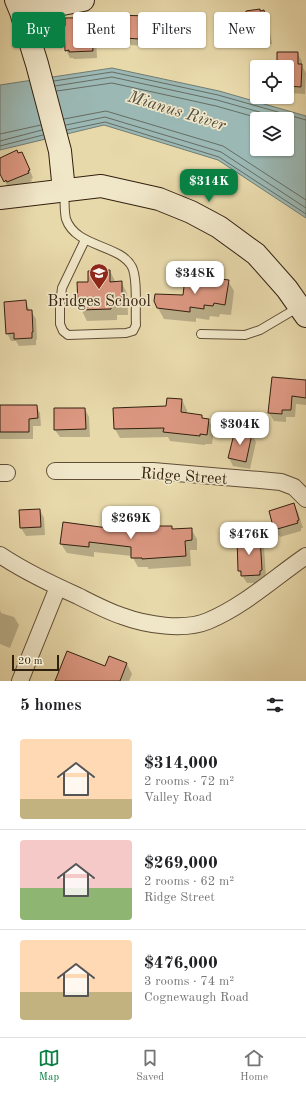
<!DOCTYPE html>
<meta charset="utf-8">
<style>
:root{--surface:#fff;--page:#f2f2f2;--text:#202124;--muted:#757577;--line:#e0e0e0;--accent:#0b8043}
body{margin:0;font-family:"Old Standard TT",serif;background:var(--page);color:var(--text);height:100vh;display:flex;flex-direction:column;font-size:15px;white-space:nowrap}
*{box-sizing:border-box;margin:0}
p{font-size:13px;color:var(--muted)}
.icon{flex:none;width:22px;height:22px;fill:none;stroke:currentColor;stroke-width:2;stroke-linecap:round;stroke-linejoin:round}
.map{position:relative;height:681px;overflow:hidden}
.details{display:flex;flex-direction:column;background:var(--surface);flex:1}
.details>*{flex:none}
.guide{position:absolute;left:12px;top:12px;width:282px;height:36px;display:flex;gap:8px}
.buttons{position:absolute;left:250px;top:60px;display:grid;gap:8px}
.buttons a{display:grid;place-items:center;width:44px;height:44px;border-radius:4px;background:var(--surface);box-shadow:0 1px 3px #0004;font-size:20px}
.scale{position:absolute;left:12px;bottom:10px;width:47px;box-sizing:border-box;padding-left:4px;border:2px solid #32200f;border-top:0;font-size:11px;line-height:14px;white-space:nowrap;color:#32200f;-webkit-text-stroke:3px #f0e6c8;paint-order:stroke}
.price{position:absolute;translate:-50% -34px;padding:0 9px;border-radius:8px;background:#fff;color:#222;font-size:13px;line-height:26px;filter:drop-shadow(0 1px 2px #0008)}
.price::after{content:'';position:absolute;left:50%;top:24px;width:12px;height:9px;margin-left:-6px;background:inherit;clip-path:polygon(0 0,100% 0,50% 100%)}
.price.active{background:var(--accent);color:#fff}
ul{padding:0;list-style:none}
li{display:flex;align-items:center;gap:12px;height:100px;padding:0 20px}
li+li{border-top:1px solid var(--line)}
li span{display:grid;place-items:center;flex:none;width:112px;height:80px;border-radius:4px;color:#555}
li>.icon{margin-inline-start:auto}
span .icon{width:48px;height:48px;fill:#fffc;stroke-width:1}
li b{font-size:17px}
h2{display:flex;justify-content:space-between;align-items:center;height:48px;padding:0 20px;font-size:17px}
.pill{padding:0 14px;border-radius:4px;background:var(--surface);box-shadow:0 1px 3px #0004;font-size:14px;line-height:36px}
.pill.active{background:var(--accent);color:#fff}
.tab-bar{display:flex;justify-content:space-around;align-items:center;height:56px;border-top:1px solid var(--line);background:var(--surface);font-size:11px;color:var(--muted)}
.tab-bar a{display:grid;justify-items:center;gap:2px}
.tab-bar .active{color:var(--accent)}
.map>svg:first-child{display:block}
</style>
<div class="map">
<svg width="306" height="681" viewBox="0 0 306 681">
<rect width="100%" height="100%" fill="#e8d9ab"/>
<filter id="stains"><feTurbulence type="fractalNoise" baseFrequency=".005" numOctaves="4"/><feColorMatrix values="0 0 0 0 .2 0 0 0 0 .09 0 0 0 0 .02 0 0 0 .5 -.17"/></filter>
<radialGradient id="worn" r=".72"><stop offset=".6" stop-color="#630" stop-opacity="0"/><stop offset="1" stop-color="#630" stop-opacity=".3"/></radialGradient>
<path fill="#9bb8b4" stroke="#717b72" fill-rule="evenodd" d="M112 68 219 91 306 116V218L218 160 104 125 0 150V85ZM257 119H287V149H257Z"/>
<path fill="#0003" d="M264 11 268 19 272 44 246 48 241 41 247 17Z
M153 17 158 24 157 47 131 45 128 41 96 39 97 58 74 59 73 58H70L66 50 65 27Z
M297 53 302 61V66L306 73 305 94 287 93V67H272V63L278 64Z
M0 159 26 161 33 178 31 179 32 181 13 189H9L0 172Z
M110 271 116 283 121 282 127 293 128 315H117V320L87 321 79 305 89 283Z
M228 281 234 291 231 315 220 314 219 317 210 316 209 320 196 318V322L164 319 158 308 184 296Z
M25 301 30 311H31L36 319 37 339 36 340V345L19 346 16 341H11L7 333Z
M273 378 306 381V405L296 404 295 417H286V422L274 421 269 413Z
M182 400 187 410V414L201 416 204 420H208L214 430 212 444H205V445L170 441 168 437 120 438 115 429Z
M0 406H36L40 413 41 426H33V439H0Z
M85 409 89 417 90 437H60L55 430Z
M252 435 256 442 250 469 233 466 229 458Z
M293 504 298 512 303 528H301V531L280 537 275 530Z
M40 510 44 518 45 535 26 536 21 528 20 511Z
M171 527 173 530 191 529 197 539V550H190L191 566 148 569V567H138L132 556 94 552V557L67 553 61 544 107 529 109 532 157 530Z
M260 538 264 546 266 578 264 583H247L239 571 238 539Z
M0 610 1 613 14 617 19 625 10 648 0 644Z
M109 657 127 664 132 674 129 681H56L106 667Z"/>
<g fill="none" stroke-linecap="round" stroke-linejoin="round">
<path stroke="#666c62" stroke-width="1" d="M54 81 112 72 218 95 306 120
M55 86 112 77 217 100 284 119
M57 91 112 83 216 106 262 119
M64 119 106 111 223 146 306 200
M66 125 105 117 221 152 306 208
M67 130 105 122 219 157 306 214
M0 134 41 125
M0 141 42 130
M0 146 43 135"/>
</g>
<path fill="#dd9882" stroke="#32200f" d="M260 9V11L264 10 269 36 240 41 236 18 246 16V11Z
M106 15 154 16 153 40 125 38 126 33 92 32 93 51 69 52V50L65 51 64 26H65V18L106 17Z
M277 52H298V64H302L301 87 287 86V67H277Z
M17 150 18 153 22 152 30 170 28 171 29 173 7 182 6 180 4 182 0 174V158Z
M110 270V282L122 281V304H111V309L80 310V305H78L77 282H88V271Z
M194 276 229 280 225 305 214 303 213 306 204 305V309L190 307V312L157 308 154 301 155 294 183 295 185 278H194Z
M26 300 27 310H32L33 332H32V338L14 339V333L6 334 4 302Z
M272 377 306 380V398L292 396 291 410H282V414L268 413Z
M167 398 182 399 181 412 202 415V418L209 419 207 435 200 434V436L163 432 164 428 114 429 113 408 166 406Z
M0 405H37L38 418 29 419V432H0Z
M54 408H85L86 429 54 430Z
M235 430 252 434 246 462 228 458Z
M294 503 299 520 297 521 298 523 274 530 269 511Z
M40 509 41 527 20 528 19 510Z
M63 522 108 528V531L156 529V526H172V529L192 528V540L185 541 186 556 142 559V558H131V547L89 542V547L60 544Z
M260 537 262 570 260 571V575L241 576V571H238L237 538Z
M67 651 105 666 109 656 127 663 120 681H55Z"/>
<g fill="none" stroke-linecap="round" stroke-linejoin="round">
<defs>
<path id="lane" d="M64 191C65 200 64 211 66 219 76 248 120 244 132 267 138 279 135 310 136 325L133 331 126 333 68 335 63 331 60 324V304L62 288 85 240
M201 334 245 335 260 330 299 307"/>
<path id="street" d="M55 471H153L260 480 281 482 294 487 306 499
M0 473H7
M0 555C24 571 51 584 78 596 92 603 107 611 122 616 146 625 184 631 208 621 244 606 274 578 306 556
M20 681 58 587"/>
<path id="secondary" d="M16 0 21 12 37 64 60 151 64 191
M21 12 83 0
M0 198 101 186 159 199 191 212 219 227 256 254 287 289 306 316"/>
</defs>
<use href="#lane" stroke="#604e36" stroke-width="10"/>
<use href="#street" stroke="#604e36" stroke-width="18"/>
<use href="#secondary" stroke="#32200f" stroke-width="24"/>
<use href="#lane" stroke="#f0e6c8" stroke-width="8"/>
<use href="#street" stroke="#f0e6c8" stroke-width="16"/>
<use href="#secondary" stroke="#f0e6c8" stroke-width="22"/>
</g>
<defs>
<symbol id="school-pin" viewBox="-11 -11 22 30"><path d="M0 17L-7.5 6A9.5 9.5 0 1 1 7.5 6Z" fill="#8f2418" stroke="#f0e6c8"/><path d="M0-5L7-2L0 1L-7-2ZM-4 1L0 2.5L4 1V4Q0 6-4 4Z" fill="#fff"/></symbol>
</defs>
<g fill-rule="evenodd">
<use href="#school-pin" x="88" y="262" width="22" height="30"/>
</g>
<g text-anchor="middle" stroke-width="3.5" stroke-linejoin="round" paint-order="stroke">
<g font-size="16" fill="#32200f" stroke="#f0e6c8">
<text x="99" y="306">Bridges School</text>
</g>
<g font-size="16" fill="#32200f" stroke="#f0e6c8">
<text transform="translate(184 475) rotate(4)" y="6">Ridge Street</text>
</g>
<g font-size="17" font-style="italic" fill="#524e41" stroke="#f0e6c8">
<text transform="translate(177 110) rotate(17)" y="6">Mianus River</text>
</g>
</g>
<rect width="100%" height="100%" filter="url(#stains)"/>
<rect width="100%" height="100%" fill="url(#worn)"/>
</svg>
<div class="buttons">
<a><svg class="icon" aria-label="locate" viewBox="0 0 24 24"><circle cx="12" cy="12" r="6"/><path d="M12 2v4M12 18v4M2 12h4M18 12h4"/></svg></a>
<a><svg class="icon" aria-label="layers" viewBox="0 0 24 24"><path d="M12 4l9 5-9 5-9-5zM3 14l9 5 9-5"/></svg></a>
</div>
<div class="scale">20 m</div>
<b class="price active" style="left:209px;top:203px">$314K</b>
<b class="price" style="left:195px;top:295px">$348K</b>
<b class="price" style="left:240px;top:446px">$304K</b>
<b class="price" style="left:131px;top:540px">$269K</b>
<b class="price" style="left:249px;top:556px">$476K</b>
<div class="guide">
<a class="pill active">Buy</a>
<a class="pill">Rent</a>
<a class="pill">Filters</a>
<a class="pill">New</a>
</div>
</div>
<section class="details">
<h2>5 homes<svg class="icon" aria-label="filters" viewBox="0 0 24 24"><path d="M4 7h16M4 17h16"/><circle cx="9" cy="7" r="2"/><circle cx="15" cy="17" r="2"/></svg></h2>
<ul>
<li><span style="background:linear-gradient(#ffd9b3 75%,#c2b280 0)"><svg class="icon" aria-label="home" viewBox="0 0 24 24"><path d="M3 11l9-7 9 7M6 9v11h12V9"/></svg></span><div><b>$314,000</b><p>2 rooms · 72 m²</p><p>Valley Road</p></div></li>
<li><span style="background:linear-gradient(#f6c9c9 60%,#8fb573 0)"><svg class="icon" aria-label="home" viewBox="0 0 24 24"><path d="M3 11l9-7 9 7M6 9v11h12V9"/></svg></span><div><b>$269,000</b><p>2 rooms · 62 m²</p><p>Ridge Street</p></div></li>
<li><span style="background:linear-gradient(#ffd9b3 65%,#c2b280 0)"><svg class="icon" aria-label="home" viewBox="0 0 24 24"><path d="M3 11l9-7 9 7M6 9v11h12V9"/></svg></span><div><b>$476,000</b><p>3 rooms · 74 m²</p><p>Cognewaugh Road</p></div></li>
</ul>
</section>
<nav class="tab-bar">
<a class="active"><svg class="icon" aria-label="map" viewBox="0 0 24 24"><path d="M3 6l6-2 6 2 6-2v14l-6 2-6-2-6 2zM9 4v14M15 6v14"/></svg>Map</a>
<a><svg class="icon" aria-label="saved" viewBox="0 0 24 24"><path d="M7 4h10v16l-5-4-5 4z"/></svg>Saved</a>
<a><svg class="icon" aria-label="home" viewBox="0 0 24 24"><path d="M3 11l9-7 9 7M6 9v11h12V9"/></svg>Home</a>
</nav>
